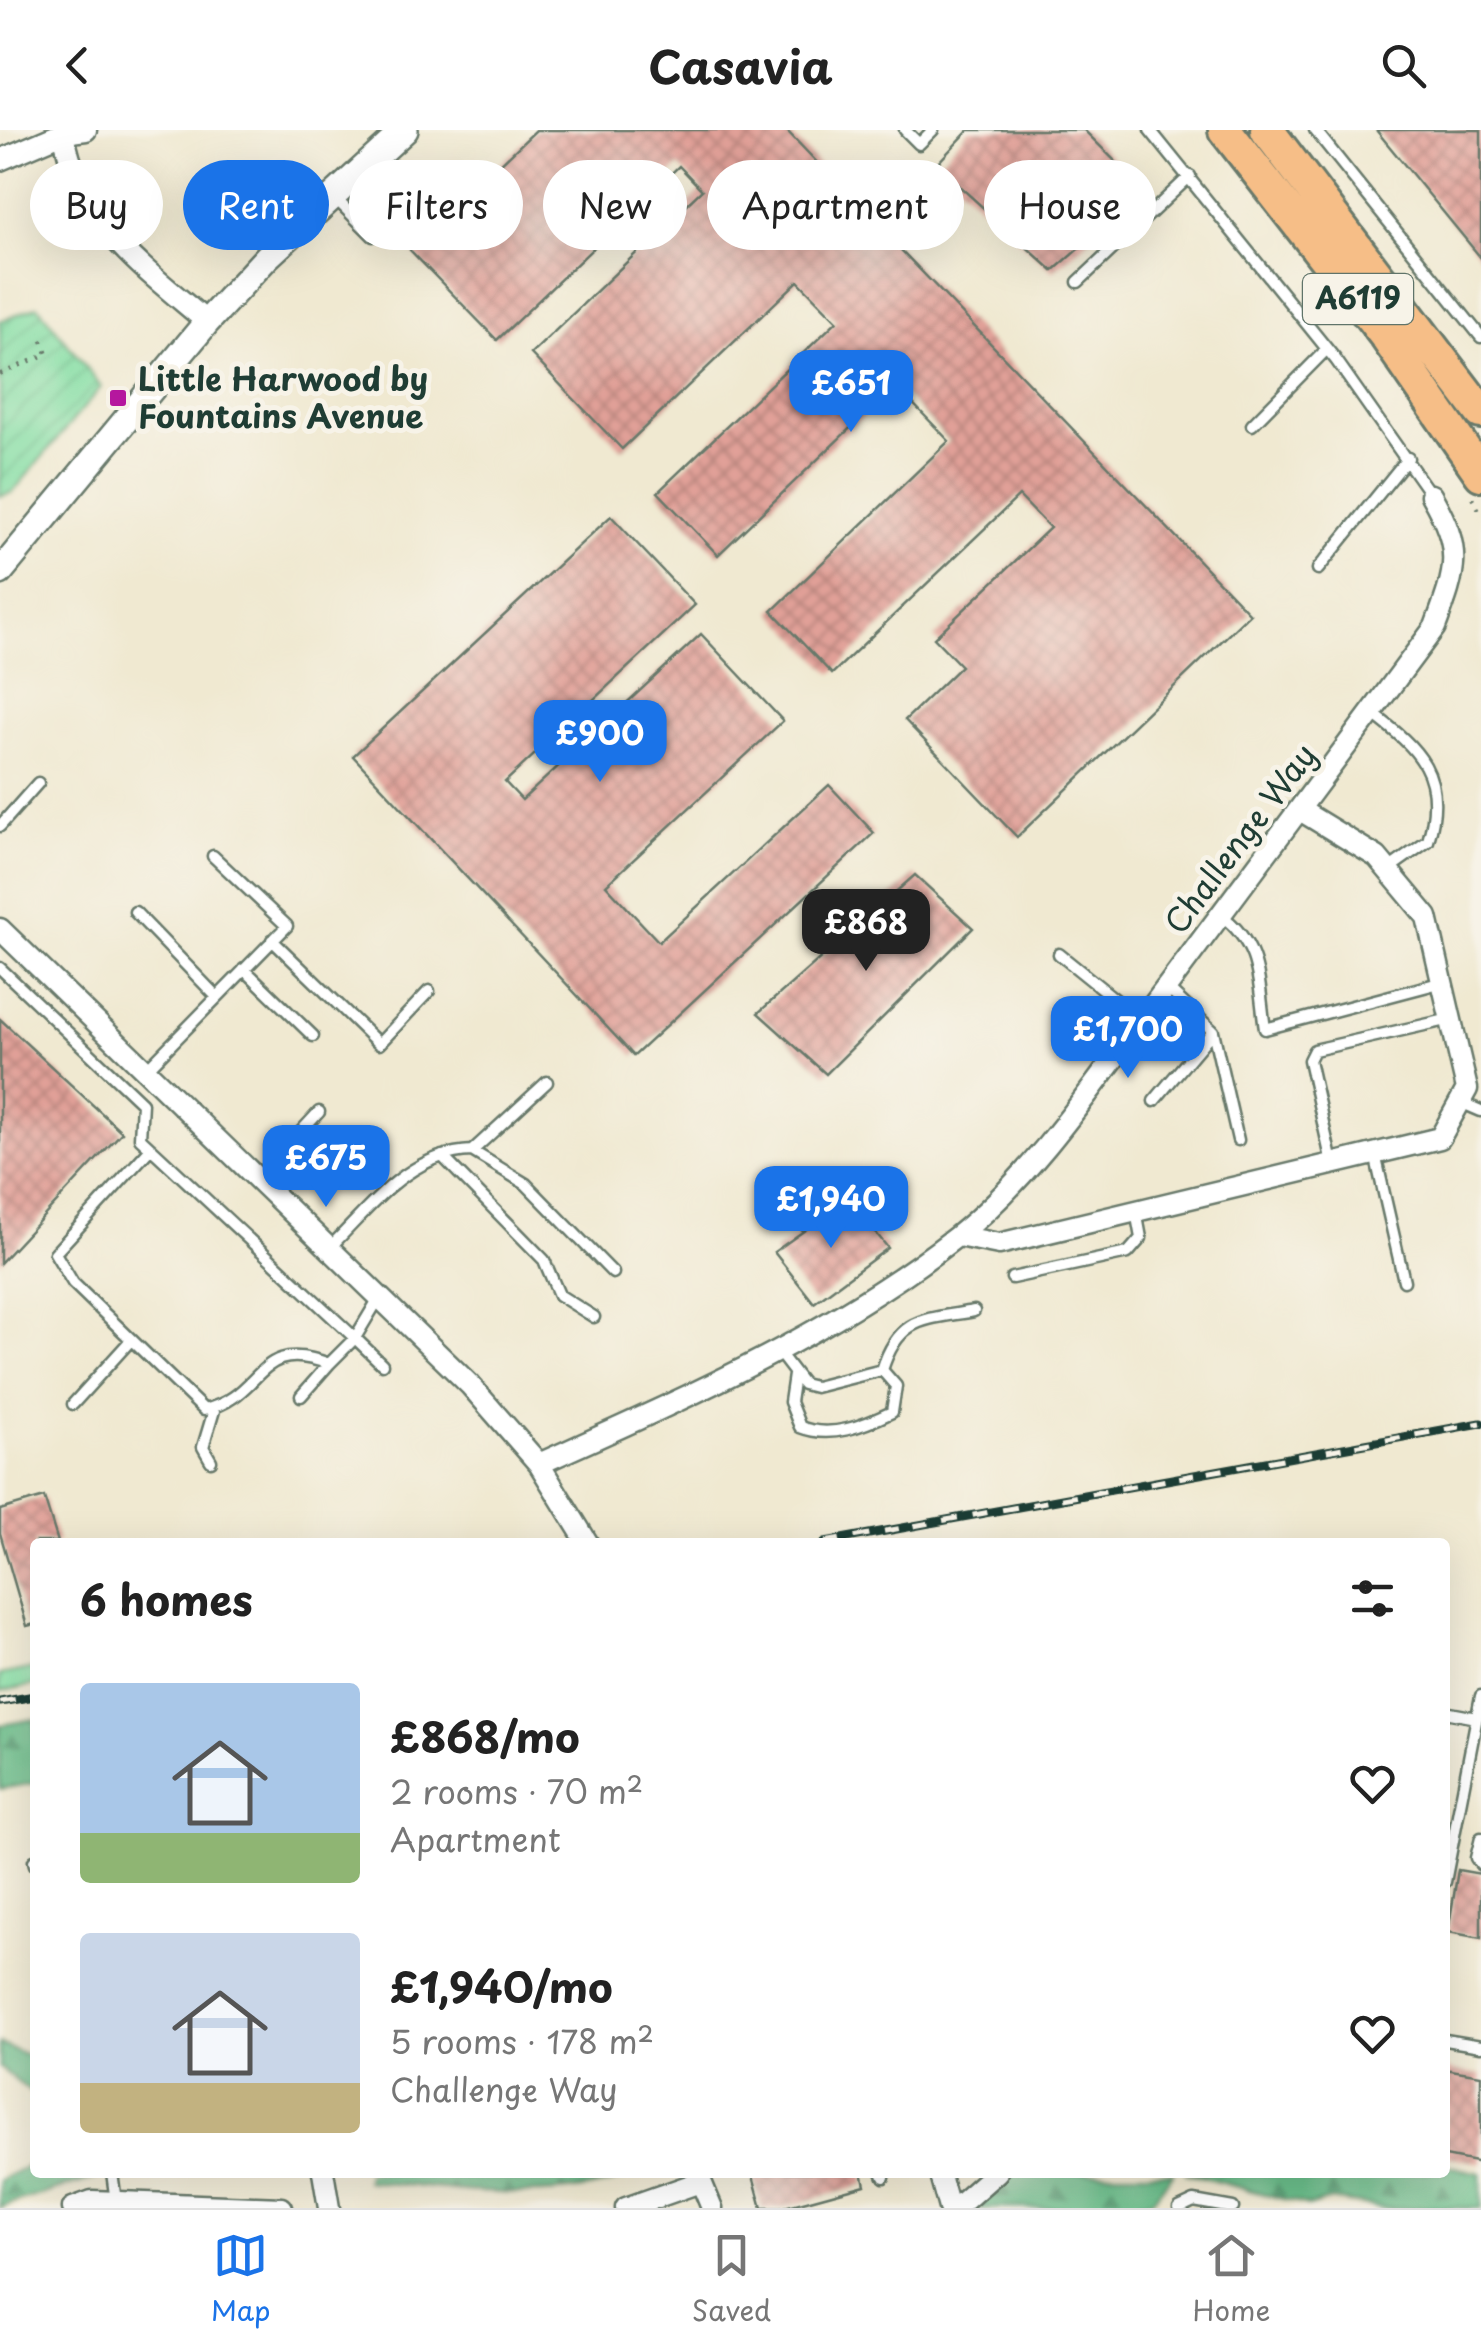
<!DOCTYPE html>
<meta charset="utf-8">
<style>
:root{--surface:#fff;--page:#f2f2f2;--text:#222;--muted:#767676;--line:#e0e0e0;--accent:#1a73e8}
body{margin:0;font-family:"Playpen Sans",sans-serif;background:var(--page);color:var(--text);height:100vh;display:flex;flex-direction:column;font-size:38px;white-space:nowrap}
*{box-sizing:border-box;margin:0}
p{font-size:32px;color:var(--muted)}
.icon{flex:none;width:55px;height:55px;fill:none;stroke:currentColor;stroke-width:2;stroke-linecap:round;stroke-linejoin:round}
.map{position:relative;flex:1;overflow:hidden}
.sheet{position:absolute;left:30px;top:1408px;width:1420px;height:640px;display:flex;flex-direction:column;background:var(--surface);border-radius:10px;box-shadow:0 10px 40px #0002}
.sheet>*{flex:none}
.guide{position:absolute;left:30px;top:30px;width:1422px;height:90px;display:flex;gap:20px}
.price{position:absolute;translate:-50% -85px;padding:0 22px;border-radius:20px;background:var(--accent);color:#fff;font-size:32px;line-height:65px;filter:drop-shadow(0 2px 5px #0008)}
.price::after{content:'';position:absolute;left:50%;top:60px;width:30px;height:22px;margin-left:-15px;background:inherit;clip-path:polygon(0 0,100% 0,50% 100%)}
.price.active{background:#222;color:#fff}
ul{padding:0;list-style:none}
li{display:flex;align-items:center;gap:30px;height:250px;padding:0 50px}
li span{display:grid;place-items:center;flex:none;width:280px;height:200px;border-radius:10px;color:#555}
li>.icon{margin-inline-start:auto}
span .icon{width:120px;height:120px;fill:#fffc;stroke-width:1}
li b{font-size:42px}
h2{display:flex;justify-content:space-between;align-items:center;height:120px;padding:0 50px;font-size:42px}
.pill{padding:0 35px;border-radius:45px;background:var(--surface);box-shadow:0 10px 40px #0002;font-size:35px;line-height:90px}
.pill.active{background:var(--accent);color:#fff}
header{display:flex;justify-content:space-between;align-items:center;height:130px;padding:0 50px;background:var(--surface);font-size:45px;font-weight:700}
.menu{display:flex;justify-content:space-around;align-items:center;height:140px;border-top:2px solid var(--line);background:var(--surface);font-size:28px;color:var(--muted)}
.menu a{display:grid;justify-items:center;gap:5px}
.menu .active{color:var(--accent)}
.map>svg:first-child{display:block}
</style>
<header><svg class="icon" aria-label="back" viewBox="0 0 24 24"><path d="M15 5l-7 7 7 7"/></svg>Casavia<svg class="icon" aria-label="search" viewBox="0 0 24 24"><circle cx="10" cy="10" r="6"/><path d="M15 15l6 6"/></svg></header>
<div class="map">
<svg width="1481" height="2078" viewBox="0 0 1481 2078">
<defs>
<pattern id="grass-tufts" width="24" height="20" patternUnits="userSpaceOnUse" patternTransform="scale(2.5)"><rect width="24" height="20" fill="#84dea4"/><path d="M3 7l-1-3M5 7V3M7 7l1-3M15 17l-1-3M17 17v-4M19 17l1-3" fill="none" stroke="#72bf8e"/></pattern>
<pattern id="forest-firs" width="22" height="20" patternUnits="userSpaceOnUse" patternTransform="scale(2.5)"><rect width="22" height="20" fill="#6bbd8a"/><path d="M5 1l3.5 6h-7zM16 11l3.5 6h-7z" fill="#579b72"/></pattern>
<pattern id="garden-furrows" width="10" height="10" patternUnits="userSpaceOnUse" patternTransform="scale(2.5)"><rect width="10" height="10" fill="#84dea4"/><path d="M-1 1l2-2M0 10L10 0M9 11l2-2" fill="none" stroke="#72bf8e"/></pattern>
<pattern id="building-cross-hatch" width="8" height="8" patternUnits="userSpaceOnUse" patternTransform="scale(2.5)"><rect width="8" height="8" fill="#e1a098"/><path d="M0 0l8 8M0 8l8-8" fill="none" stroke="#b6847d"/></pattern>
</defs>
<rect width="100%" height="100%" fill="#f7f3e8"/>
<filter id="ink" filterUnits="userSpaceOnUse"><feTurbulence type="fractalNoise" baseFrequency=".01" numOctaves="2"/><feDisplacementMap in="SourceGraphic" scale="20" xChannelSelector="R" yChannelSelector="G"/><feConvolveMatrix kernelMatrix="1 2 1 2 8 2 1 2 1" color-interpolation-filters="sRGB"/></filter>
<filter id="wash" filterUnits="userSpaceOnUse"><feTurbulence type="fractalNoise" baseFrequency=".0048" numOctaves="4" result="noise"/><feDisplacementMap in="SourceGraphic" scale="40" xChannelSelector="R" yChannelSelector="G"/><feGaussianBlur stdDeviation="2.25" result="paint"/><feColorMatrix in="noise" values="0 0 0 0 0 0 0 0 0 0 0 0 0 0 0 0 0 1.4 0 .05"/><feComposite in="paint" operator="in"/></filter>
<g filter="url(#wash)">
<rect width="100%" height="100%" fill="#f0e9d1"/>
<path fill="url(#grass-tufts)" stroke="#528e6c" stroke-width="2.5" d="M35 1538V1555L0 1561V1545Z"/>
<path fill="url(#forest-firs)" stroke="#457d5f" stroke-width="2.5" d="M35 1589V1653L0 1659V1595Z
M0 1914 35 1928V1966L0 1938Z
M35 2032V2042L100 2043 99 2047 0 2077V2050Z
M1445 2035 1481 2043V2078H1384L1331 2070 1309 2076 1185 2043 1445 2042Z
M1014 2042H1173V2043L1153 2069 1124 2078H978Z
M367 2043H638C557 2078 452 2059 366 2051Z"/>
<path fill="url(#garden-furrows)" stroke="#528e6c" stroke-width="2.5" d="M38 176 101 257 13 362 0 366V191Z"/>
<g id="blocks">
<path fill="url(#building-cross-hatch)" d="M536 0H786L1250 484 1017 707 905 590 961 536 934 508 1050 398 1019 366 832 544 772 481 949 311 895 255 718 425 658 362 837 191 798 151 622 319 531 224 702 60 679 36 497 210 410 120Z
M969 0H1084L1145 61 1053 141 936 35Z
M1376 0H1481V128Z
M611 386 695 475 505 652 522 670 701 504 783 591 606 755 659 812 829 655 874 703 634 926 353 626Z
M915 745 973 798 826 944 758 883Z
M0 889 122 1002 0 1133Z
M849 1069 888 1118 814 1173 774 1122Z
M44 1367 58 1412H35V1494L27 1496 0 1403V1380Z
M1458 1740 1481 1744V1808L1448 1802Z
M1445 1939 1481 1945V2033L1445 2026Z
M752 2042H862L865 2055 781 2078H762Z"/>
</g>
</g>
<g filter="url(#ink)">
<use href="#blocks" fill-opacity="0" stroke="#68796b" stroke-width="2.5"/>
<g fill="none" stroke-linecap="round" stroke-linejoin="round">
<defs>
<path id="service" d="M905 0 919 14 933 0
M1150 0 1336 230 1431 365
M1315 0 1481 207
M334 67 373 106
M1078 152 1190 46
M1252 295 1327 219
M1318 439 1408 328
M1372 583C1419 619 1448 645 1428 711L1387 740
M0 696 38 653
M135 782 217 867
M1221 785C1262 816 1258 852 1265 899L1443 852
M272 810 379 914 429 861
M1059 824 1142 891
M0 838 142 973 140 1008 355 1208 379 1168
M244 839 313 906
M1167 858 1213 901 1238 1010
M144 942 287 796 213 726
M1154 971 1213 901
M1460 972 1481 981
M151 1018 55 1123 73 1153 204 1280C265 1266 255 1206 329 1234L355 1208 382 1234
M472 1021 526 1054 613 1143
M1375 1024 1404 1151
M442 1026 544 1130 559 1165 594 1187
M1332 1033 1309 930 1314 920 1451 889
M258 1048 319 982
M329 1118C371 1077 409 1023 472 1021L547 952
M1012 1148 1128 1123 1141 1108 1136 1081
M777 1220 803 1254 815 1257 882 1240
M882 1240C899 1186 924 1190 974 1181
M794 1245 790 1272 800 1297C831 1309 863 1296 892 1282L896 1256 882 1240
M301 1266 329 1234
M73 1274 131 1210
M211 1331 203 1317 215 1277
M1445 1582 1477 1588
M1481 1708 1476 1728 1481 1735
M34 1731 35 1735
M1445 1752 1481 1566
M1445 1910 1481 1916
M112 2042 116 2072
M882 2042 884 2047
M1179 2078 1194 2071 1233 2078"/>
<path id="minor" d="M63 0C79 94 138 133 207 192
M0 30 63 3 86 0
M0 799 470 1255 539 1334 587 1412
M958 1106 999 1114 1440 1008 1467 959 1427 787 1377 727 1300 680
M539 1334C683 1269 831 1205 956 1107 1035 1045 1100 946 1160 866 1252 743 1344 620 1435 497 1457 438 1463 421 1431 365
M323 2042 329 2078
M697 2042 712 2078
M939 2042 949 2078
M73 2078 92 2071 282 2078
M626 2078 700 2052
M956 2078 997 2042"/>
<path id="tertiary" d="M0 442 207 192 267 127 405 0"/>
<path id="trunk" d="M1225 0 1385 205 1481 344
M1267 0 1481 282"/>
</defs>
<use href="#service" stroke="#68796b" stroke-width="15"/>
<use href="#minor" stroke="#68796b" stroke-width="25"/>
<use href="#tertiary" stroke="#68796b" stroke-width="30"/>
<use href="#trunk" stroke="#68796b" stroke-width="38"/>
<path stroke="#68796b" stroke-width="4" stroke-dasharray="2.5 8" stroke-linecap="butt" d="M0 244 47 224 39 203
M1472 368 1481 383"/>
<use href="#service" stroke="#fff" stroke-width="10"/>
<use href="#minor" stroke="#fff" stroke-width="20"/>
<use href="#tertiary" stroke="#fff" stroke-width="25"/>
<use href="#trunk" stroke="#f6be87" stroke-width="32"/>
<defs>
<path id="rail" d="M825 1412 1481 1293
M0 1572 35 1566"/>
</defs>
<use href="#rail" stroke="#1f3d34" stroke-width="9"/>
<use href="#rail" stroke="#f7f3e8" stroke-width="5" stroke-dasharray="15" stroke-linecap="butt"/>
</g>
</g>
<rect fill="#b5179e" stroke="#f7f3e8" stroke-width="4" x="108" y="258" width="20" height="20" rx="5"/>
<g text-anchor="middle" stroke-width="10" stroke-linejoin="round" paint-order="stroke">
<rect fill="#f7f3e8" stroke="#60746a" stroke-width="2.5" x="1303" y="144" width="110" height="50" rx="8"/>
<g font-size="30" font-weight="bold" fill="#1f3d34">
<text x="1358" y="179">A6119</text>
</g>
<g font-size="32" font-weight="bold" fill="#1f3d34" stroke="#f7f3e8" text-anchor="start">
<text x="138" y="261">Little Harwood by<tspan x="138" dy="37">Fountains Avenue</tspan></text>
</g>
<g font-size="32" fill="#1f3d34" stroke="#f7f3e8">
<text transform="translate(1241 709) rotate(-53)" y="11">Challenge Way</text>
</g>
</g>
</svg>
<b class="price" style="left:851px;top:305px">£651</b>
<b class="price" style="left:600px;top:655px">£900</b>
<b class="price active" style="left:866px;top:844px">£868</b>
<b class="price" style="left:1128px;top:951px">£1,700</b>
<b class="price" style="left:326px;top:1080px">£675</b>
<b class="price" style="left:831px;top:1121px">£1,940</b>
<div class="guide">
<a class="pill">Buy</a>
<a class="pill active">Rent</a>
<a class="pill">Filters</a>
<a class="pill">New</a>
<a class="pill">Apartment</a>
<a class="pill">House</a>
</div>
<section class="sheet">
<h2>6 homes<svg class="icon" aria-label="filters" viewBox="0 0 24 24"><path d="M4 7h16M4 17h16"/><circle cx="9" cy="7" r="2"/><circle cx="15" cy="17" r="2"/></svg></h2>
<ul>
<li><span style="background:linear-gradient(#a9c7e8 75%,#8fb573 0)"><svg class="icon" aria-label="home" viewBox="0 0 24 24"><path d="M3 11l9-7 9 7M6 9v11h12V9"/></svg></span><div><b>£868/mo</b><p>2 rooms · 70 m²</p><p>Apartment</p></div><svg class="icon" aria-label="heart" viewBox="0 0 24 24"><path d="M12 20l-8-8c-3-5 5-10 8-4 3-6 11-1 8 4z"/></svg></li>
<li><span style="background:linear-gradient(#c9d6e8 75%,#c2b280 0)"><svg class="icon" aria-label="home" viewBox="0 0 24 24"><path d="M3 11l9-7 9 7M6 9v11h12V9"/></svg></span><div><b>£1,940/mo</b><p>5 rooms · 178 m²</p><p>Challenge Way</p></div><svg class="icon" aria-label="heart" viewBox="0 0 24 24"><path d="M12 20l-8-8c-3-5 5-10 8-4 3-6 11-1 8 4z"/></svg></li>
</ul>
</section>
</div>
<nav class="menu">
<a class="active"><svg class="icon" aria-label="map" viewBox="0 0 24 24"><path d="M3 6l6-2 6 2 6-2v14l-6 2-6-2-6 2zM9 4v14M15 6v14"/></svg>Map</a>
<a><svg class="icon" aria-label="saved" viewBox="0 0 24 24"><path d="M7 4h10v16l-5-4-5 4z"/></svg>Saved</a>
<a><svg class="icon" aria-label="home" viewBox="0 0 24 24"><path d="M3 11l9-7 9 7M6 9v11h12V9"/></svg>Home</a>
</nav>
